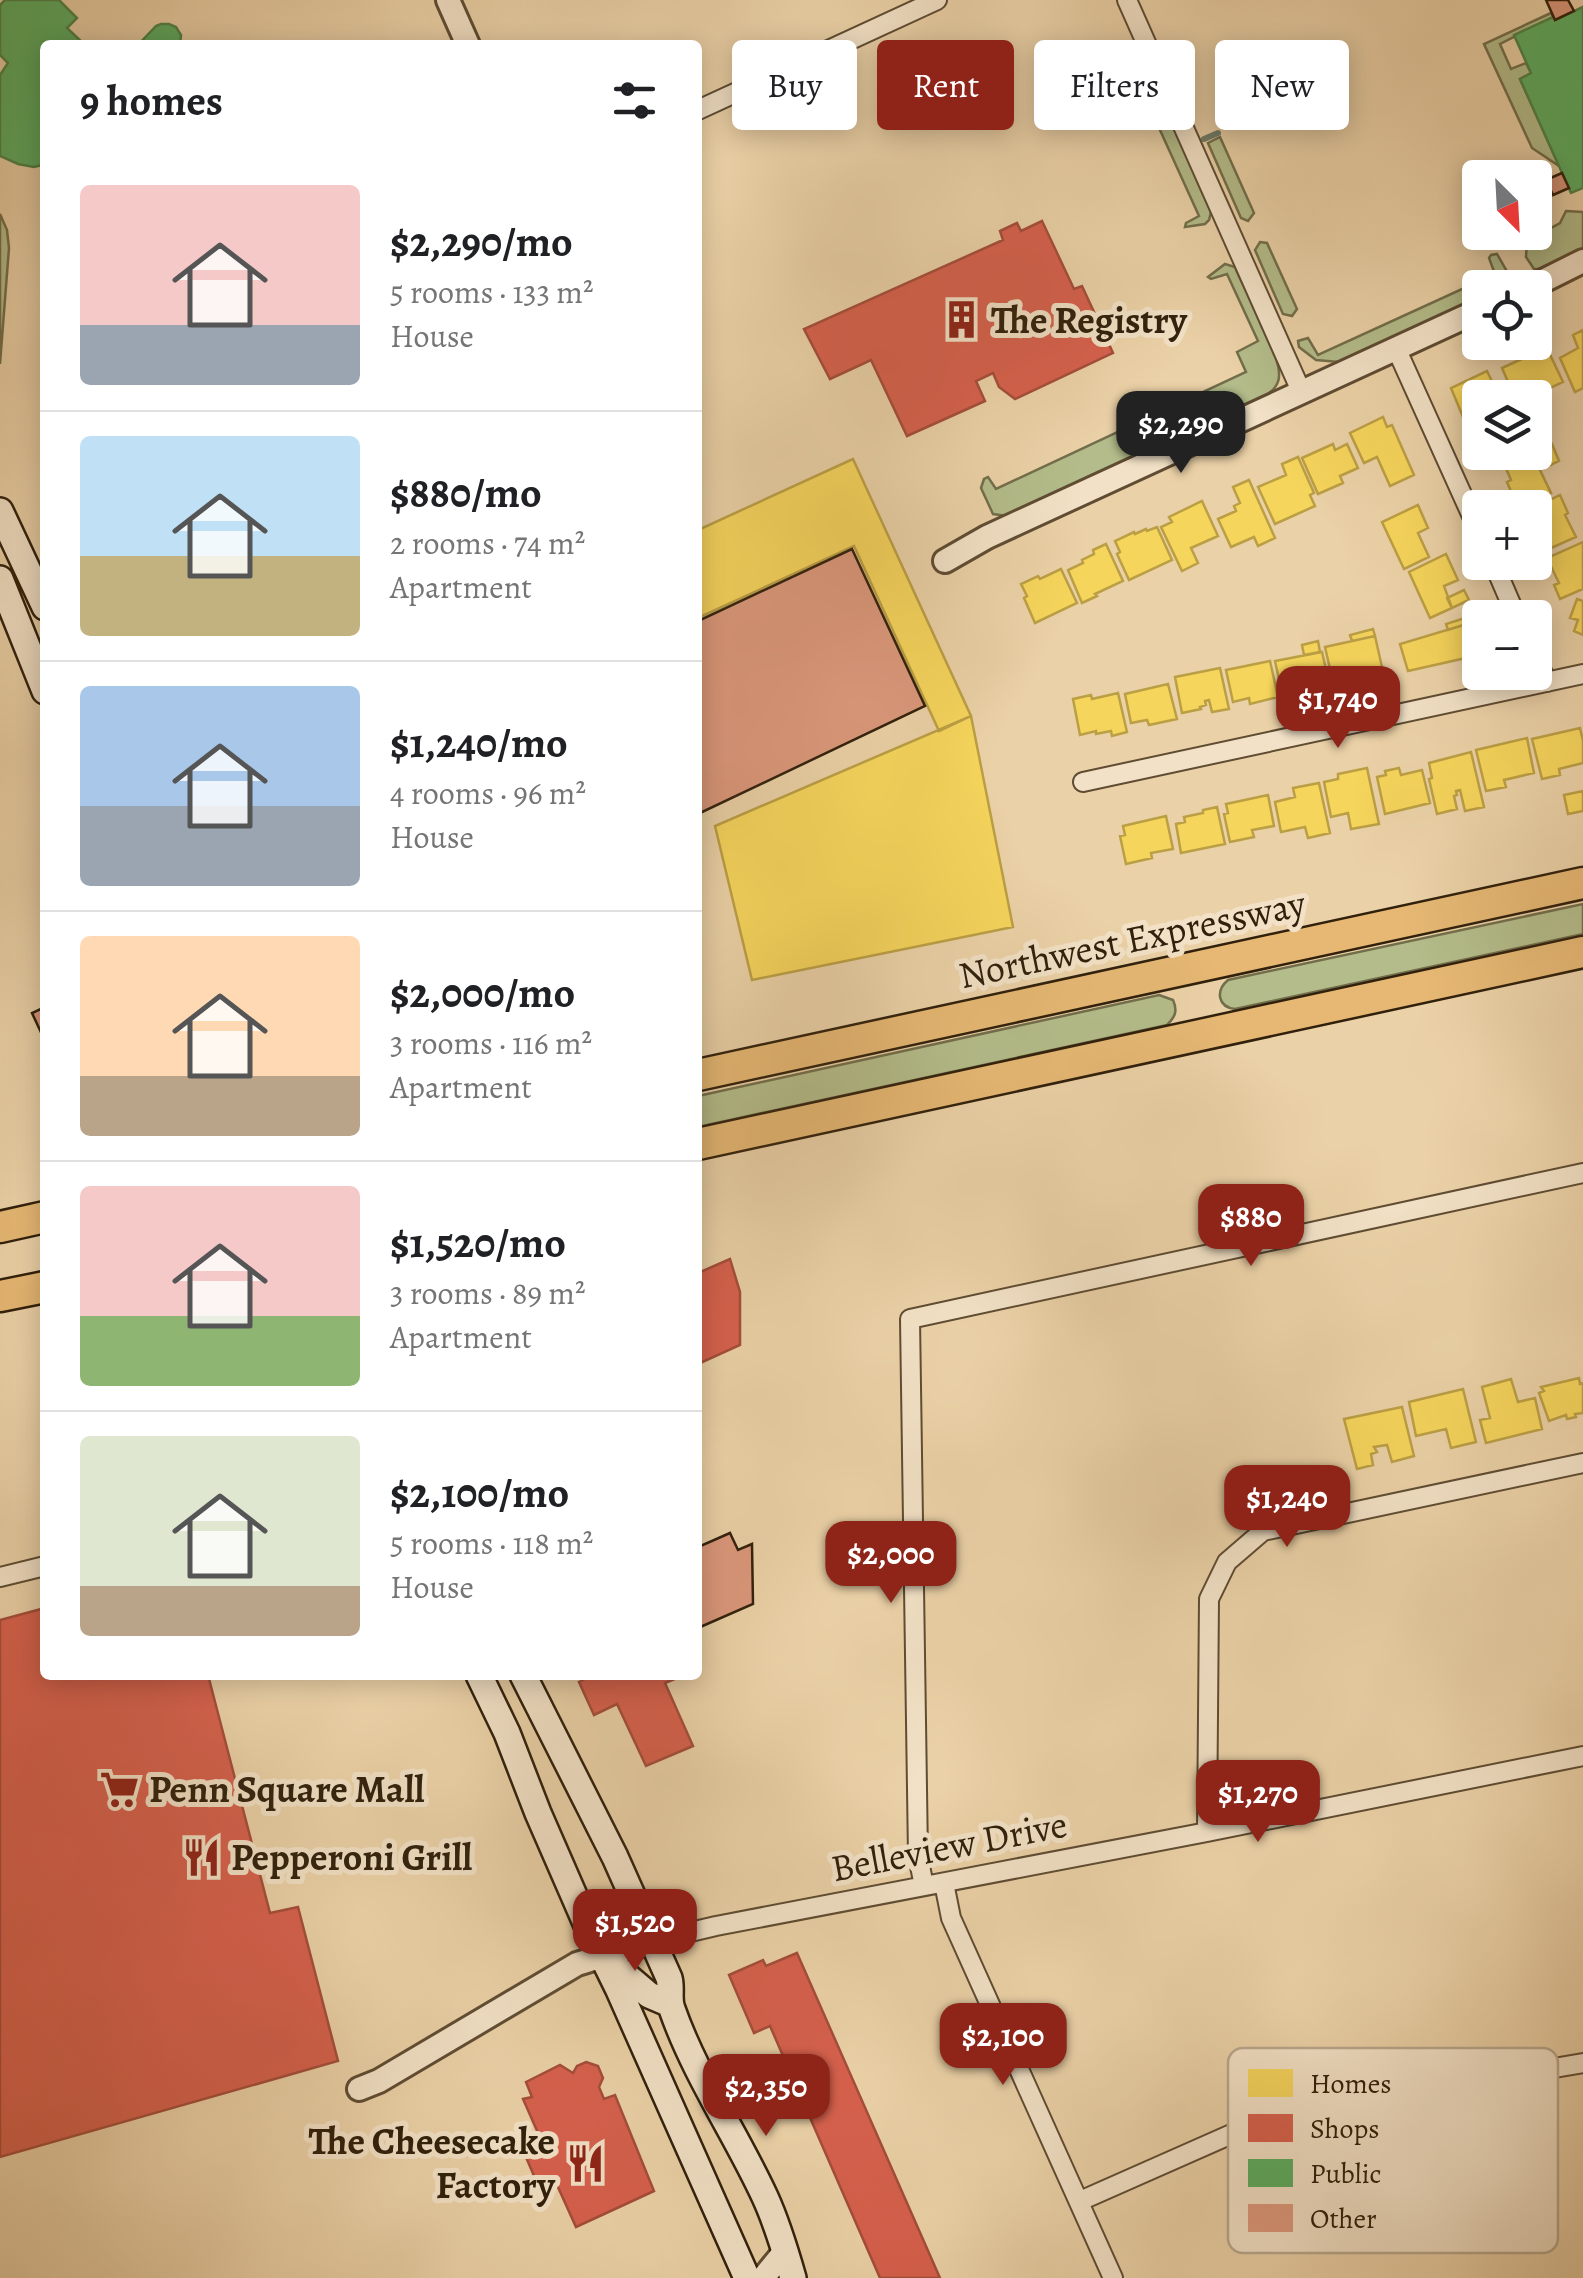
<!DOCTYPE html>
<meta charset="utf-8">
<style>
:root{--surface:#fff;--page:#f6f6f6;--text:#202124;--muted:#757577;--line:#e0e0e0;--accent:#8f2418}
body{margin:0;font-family:Alegreya,serif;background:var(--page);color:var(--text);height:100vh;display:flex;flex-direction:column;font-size:38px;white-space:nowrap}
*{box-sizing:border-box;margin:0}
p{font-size:32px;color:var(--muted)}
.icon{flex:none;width:55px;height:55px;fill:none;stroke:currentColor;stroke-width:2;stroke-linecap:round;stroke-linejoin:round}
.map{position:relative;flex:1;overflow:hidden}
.drawer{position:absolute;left:40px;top:40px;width:662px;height:1640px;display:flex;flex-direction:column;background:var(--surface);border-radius:10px;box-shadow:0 5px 25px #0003}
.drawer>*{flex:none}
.banner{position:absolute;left:732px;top:40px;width:700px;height:90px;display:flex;gap:20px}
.needle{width:65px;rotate:156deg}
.controls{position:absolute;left:1462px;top:160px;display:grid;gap:20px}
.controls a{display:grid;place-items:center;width:90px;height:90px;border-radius:10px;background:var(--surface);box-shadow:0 5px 25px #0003;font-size:50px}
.price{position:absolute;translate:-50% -85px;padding:0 22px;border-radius:20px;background:var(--accent);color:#fff;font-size:32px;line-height:65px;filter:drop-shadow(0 2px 5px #0008)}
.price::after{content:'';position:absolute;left:50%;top:60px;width:30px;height:22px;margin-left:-15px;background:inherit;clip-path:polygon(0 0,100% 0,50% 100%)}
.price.on{background:#222;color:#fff}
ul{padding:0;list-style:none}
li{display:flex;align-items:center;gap:30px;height:250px;padding:0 40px}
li+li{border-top:2px solid var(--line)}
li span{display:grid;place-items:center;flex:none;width:280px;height:200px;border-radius:10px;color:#555}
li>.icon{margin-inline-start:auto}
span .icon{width:120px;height:120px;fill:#fffc;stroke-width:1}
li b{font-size:42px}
h2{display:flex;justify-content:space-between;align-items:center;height:120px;padding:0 40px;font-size:42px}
.pill{padding:0 35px;border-radius:10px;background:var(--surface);box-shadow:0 5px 25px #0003;font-size:35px;line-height:90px}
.pill.on{background:var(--accent);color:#fff}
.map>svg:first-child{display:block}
</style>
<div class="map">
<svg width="1583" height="2278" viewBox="0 0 1583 2278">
<rect width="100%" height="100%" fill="#ebd1a7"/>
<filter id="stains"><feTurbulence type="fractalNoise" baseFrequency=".002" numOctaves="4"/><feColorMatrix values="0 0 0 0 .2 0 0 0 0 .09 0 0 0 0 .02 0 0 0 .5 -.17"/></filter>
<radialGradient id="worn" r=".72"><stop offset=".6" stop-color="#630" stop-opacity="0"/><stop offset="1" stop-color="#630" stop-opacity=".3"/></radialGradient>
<path fill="#b3bc8a" stroke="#726e4b" stroke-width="2.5" d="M1551 13 1553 17 1500 44 1511 69 1526 63 1531 73 1520 79 1559 166 1532 148 1484 44Z
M1153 80 1211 212 1209 220 1205 224 1185 227 1186 223 1199 216 1150 108C1127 116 1127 121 1116 96Z
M1220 137 1254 213 1248 221 1241 218 1208 143Z
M1566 211 1583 212V249L1539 269H1534L1526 257 1527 241 1560 223Z
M0 214 7 230 9 248 0 364Z
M1260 242 1267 243 1297 309 1292 316 1283 314 1255 250Z
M1497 254 1509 275 1510 279 1505 286 1480 288V297L1339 362 1316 360 1299 347 1298 341 1308 338 1318 355 1495 274 1489 258 1491 255Z
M1225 264 1235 267C1244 289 1279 353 1279 373 1280 385 1272 392 1262 398L1007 516 993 514 981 488 984 479 988 477 996 489 1246 372 1237 352 1258 341 1227 274 1211 279 1208 277Z
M1583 904V934L1235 1009C1218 1007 1215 991 1228 980Z
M1159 995 1173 1000C1178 1011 1175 1017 1167 1025L698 1127V1096Z"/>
<path fill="#f6d55c" stroke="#bb9f44" stroke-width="2.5" d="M1583 330V388L1575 392 1560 358 1578 348 1573 335Z
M1545 344 1563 382 1529 398H1515L1502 368 1526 357 1525 353Z
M1487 371 1498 394 1492 398H1480V442L1475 431 1472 432 1470 428 1468 429 1451 388Z
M1383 417 1387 427 1392 425 1414 475 1390 486 1377 457 1364 463 1350 433Z
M1333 444 1335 450 1347 444 1358 468 1340 476 1343 483 1318 494 1302 458Z
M1552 444 1559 461 1540 470 1551 493 1518 508 1507 482 1511 480 1505 466Z
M1298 457 1314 493 1310 495 1315 506 1275 524 1258 487 1286 475 1282 464Z
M853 459 971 716 939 731 854 546 698 618V530Z
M1249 480 1275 538 1258 546 1254 537 1231 547 1218 519 1236 511 1234 506 1240 503 1233 487Z
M1560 495 1568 513 1565 515 1576 537 1540 553 1535 542 1537 538 1534 508Z
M1202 501 1218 536 1191 548 1198 563 1182 571 1161 527 1172 522 1169 517Z
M1418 505 1428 528 1418 533 1429 557 1404 569 1382 522Z
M1157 527 1172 560 1129 580 1117 554 1120 552 1115 541 1134 532 1135 534 1146 529 1147 531Z
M1583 542V589L1560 599 1554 585 1559 583 1547 558Z
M1106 544 1123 581 1095 594 1097 596 1082 603 1068 570 1083 563 1082 560 1094 554 1093 550Z
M1446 554 1458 580 1444 586 1452 608 1430 618 1409 572Z
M1061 569 1077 603 1035 623 1024 598 1027 596 1021 584 1038 576 1040 579Z
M1464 590 1469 600 1452 608 1447 598Z
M1577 599 1583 601V635L1574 631 1578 620 1570 618Z
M1471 616 1477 635 1474 637 1470 623 1448 630 1446 624Z
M1470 623 1479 655 1408 671 1400 644Z
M1373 629 1375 636 1352 641 1350 635Z
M1375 636 1384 676 1367 680 1366 675 1333 682 1325 647Z
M1318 641 1320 652 1304 655 1302 645Z
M1322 652 1330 687 1308 692 1306 684 1281 689 1275 661Z
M1270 661 1278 697 1250 704 1249 698 1233 702 1226 670Z
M1220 668 1229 709 1212 712 1209 700 1205 701 1206 705 1200 707 1201 709 1182 713 1175 677Z
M1168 684 1177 719 1149 725 1147 720 1131 723 1125 694Z
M1118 693 1127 732 1112 736 1111 731 1096 734V731L1080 735 1073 699 1091 695 1092 699Z
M971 716 1013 927 752 980 715 826Z
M1580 728 1583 741V763L1559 769 1560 775 1542 779 1532 739Z
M1527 738 1534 773 1504 780 1506 787 1486 791 1476 750Z
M1471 752 1484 807 1465 811 1460 790 1456 791 1457 795 1454 796 1457 809 1437 814 1429 779 1432 778 1429 763Z
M1367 768 1379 824 1351 829 1348 813 1331 817 1324 782 1338 779V774Z
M1399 768 1401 775 1422 770 1430 803 1385 814 1377 777 1386 775 1385 771Z
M1319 783 1330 833 1308 838 1305 827 1281 832 1275 802 1295 797 1293 788Z
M1583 791V811L1568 814 1564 795Z
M1268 795 1274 826 1252 830 1254 837 1230 842 1224 814 1228 813 1226 804Z
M1217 807 1225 844 1181 853 1176 824 1185 822 1184 817 1203 813V810Z
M1166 816 1173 849 1151 853 1152 858 1126 864 1120 836 1125 835 1123 826Z
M1579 1378 1580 1384 1583 1383V1413L1575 1414 1576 1417 1567 1419 1566 1415 1549 1421 1539 1393 1544 1391 1541 1387Z
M1511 1379 1518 1402 1535 1398 1542 1429 1486 1443 1480 1420 1490 1418 1482 1387Z
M1463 1389 1476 1442 1451 1448 1446 1429 1416 1436 1409 1402Z
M1402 1407 1414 1456 1392 1462 1387 1445 1374 1447 1377 1452 1371 1454 1373 1465 1357 1469 1344 1419Z"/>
<path fill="#d6604d" stroke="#a44d3a" stroke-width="2.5" d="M1042 221 1074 289 1082 286 1113 353 1015 399 999 387 993 373 976 381 985 401 907 436 871 360 830 379 804 329 1003 240 1000 231 1017 223 1021 231Z
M730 1259 740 1292V1345L698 1364V1273Z
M45 1608V1675H208L270 1913 298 1907 338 2061 0 2157V1620Z
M593 1675H684L665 1683 693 1746 646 1766 617 1704 594 1715 579 1682Z
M797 1953 940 2278H880L770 2026 754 2033 729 1975 763 1960 766 1966Z
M586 2062 598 2066 603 2078 599 2087 604 2099 615 2095 654 2191 576 2227 557 2185 541 2192 519 2141 538 2133 523 2099 532 2097 526 2082 560 2065 573 2073 577 2066Z"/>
<path fill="#5aae61" stroke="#4d8348" stroke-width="2.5" d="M5 0H59L77 18 67 28 85 45H45V168L42 165 34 167 18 164 0 156V75L8 63 0 55V5Z
M1583 7V188L1571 193 1520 79 1531 73 1514 35 1553 17 1555 20Z
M161 24H169L176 27 181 35 180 45H138L156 26Z"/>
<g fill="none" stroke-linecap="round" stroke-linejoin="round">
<path stroke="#6e7b6b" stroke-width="6" d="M1204 139 1218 133"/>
</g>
<path fill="#dc987c" stroke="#30200c" stroke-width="2.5" d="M1546 0H1568L1574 11 1555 20Z
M1562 173 1569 188 1553 195 1546 180Z
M852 549 925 706 698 814V621Z
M45 1007V1041L32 1013Z
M730 1533 738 1550 752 1544 753 1604 698 1628V1547Z"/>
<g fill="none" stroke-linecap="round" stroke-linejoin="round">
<defs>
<path id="minor" d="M1127 0 1301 391
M698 110 937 0
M1396 348 1480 534
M1493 562 1517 618
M1535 656 1547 682
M1083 782 1583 674
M0 1577 45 1566
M1207 1832 1209 1599 1227 1562 1263 1531 1583 1463
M944 1883 951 1918 1113 2278
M924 1886 918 1856 910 1319 1583 1173
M652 1941 716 1926 1207 1832 1583 1756
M1080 2201 1270 2117 1583 2063"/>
<path id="tertiary" d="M448 0 468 45
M1529 288 1583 261
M945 561 987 537 1480 310
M359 2089 379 2081 577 1964 652 1941
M763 2278 785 2251"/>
<path id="secondary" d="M0 511 45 607
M0 579 45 691
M479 1675 507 1733 538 1813 586 1923 618 1988 747 2278
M523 1675 615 1857 669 1978C672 1988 668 1999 672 2009 695 2075 736 2134 765 2197 777 2223 785 2250 793 2278
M609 1961 649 1995 670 2004"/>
<path id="trunk" d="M698 1075 1583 883
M698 1144 1583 952
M0 1227 45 1217
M0 1296 45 1287"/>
</defs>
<use href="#minor" stroke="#5f4c33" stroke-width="22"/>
<use href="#tertiary" stroke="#5f4c33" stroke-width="28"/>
<use href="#secondary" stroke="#30200c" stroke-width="30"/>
<use href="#trunk" stroke="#30200c" stroke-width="35"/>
<use href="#minor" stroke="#f2e1c6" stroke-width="18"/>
<use href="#tertiary" stroke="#f2e1c6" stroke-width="22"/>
<use href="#secondary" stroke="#f2e1c6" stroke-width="25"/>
<use href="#trunk" stroke="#e6b874" stroke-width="30"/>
</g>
<defs>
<symbol id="building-bare" viewBox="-9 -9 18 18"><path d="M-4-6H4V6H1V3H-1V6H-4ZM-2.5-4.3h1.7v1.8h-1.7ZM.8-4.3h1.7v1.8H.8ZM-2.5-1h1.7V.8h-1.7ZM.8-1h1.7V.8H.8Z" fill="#8f2418" stroke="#f2e1c6" stroke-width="2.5" paint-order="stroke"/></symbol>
<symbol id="supermarket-bare" viewBox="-9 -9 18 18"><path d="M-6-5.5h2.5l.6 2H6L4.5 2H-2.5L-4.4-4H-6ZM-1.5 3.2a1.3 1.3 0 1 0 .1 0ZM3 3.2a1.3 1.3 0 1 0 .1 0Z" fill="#8f2418" stroke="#f2e1c6" stroke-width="2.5" paint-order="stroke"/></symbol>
<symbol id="restaurant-bare" viewBox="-9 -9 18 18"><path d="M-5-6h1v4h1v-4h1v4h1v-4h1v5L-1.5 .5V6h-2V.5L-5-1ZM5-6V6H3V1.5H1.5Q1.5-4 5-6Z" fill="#8f2418" stroke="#f2e1c6" stroke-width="2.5" paint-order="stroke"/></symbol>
</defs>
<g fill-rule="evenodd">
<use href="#building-bare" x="934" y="292" width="55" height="55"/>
<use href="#supermarket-bare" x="92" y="1762" width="55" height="55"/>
<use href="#restaurant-bare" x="174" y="1830" width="55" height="55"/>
<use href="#restaurant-bare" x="558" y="2136" width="55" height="55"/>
</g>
<g text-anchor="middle" stroke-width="10" stroke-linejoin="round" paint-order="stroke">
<g font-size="38" font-weight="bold" fill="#30200c" stroke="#f2e1c6" text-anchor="start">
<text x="991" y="333">The Registry</text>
<text x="149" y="1802">Penn Square Mall</text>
<text x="231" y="1870">Pepperoni Grill</text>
<text x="555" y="2154" text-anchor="end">The Cheesecake<tspan x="555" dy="44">Factory</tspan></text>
</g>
<g font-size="38" fill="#30200c" stroke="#f2e1c6">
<text transform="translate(1132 939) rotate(-12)" y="13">Northwest Expressway</text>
<text transform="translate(949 1846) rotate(-11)" y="13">Belleview Drive</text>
</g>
</g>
<rect x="1228" y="2048" width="330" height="205" rx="15" fill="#f2e1c6" stroke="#b8a78e" stroke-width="2.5"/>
<rect x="1248" y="2069" width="45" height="28" fill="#f6d55c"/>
<rect x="1248" y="2114" width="45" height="28" fill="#d6604d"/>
<rect x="1248" y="2159" width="45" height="28" fill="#5aae61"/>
<rect x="1248" y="2204" width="45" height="28" fill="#dc987c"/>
<g font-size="28" fill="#30200c">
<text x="1310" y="2093">Homes</text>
<text x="1310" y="2138">Shops</text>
<text x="1310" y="2183">Public</text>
<text x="1310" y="2228">Other</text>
</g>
<rect width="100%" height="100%" filter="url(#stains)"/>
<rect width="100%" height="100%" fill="url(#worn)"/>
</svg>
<div class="controls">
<a><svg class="needle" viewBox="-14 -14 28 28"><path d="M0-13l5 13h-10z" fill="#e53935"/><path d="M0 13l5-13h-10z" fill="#757577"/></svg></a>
<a><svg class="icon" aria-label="locate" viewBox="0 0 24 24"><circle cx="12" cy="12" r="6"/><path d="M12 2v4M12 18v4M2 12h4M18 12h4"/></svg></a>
<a><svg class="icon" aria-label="layers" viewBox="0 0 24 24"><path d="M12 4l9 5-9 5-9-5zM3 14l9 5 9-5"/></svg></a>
<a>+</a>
<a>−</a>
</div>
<b class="price on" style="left:1181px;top:476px">$2,290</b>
<b class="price" style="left:1338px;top:751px">$1,740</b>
<b class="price" style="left:1251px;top:1269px">$880</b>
<b class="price" style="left:1287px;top:1550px">$1,240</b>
<b class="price" style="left:891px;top:1606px">$2,000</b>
<b class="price" style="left:1258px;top:1845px">$1,270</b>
<b class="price" style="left:635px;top:1974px">$1,520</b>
<b class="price" style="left:1003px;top:2088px">$2,100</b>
<b class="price" style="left:766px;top:2139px">$2,350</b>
<div class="banner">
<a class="pill">Buy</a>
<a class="pill on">Rent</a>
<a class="pill">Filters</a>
<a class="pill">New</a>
</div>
<section class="drawer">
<h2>9 homes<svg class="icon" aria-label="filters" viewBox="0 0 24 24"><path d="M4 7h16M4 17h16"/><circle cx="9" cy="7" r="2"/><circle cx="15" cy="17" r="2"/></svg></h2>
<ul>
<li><span style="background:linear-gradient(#f6c9c9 70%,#9aa5b1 0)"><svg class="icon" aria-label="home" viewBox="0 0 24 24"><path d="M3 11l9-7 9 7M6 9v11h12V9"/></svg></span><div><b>$2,290/mo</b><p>5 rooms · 133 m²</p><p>House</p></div></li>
<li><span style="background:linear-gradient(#bfe0f5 60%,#c2b280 0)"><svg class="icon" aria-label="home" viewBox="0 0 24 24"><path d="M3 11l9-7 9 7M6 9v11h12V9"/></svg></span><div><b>$880/mo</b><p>2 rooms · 74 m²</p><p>Apartment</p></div></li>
<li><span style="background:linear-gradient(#a9c7e8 60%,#9aa5b1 0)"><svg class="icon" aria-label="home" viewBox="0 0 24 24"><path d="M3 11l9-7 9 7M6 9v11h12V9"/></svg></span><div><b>$1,240/mo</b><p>4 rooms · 96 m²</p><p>House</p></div></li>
<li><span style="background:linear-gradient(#ffd9b3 70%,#b9a48a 0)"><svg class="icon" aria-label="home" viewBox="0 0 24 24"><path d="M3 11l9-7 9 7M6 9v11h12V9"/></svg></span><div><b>$2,000/mo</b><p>3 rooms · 116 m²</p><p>Apartment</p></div></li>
<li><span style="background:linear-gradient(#f6c9c9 65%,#8fb573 0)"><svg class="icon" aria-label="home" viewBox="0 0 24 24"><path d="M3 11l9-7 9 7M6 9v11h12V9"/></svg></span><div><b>$1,520/mo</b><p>3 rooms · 89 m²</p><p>Apartment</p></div></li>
<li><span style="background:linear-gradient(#dfe7d0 75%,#b9a48a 0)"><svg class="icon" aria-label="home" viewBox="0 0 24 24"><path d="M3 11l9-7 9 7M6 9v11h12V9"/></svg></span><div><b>$2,100/mo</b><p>5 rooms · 118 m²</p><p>House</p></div></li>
</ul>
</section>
</div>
